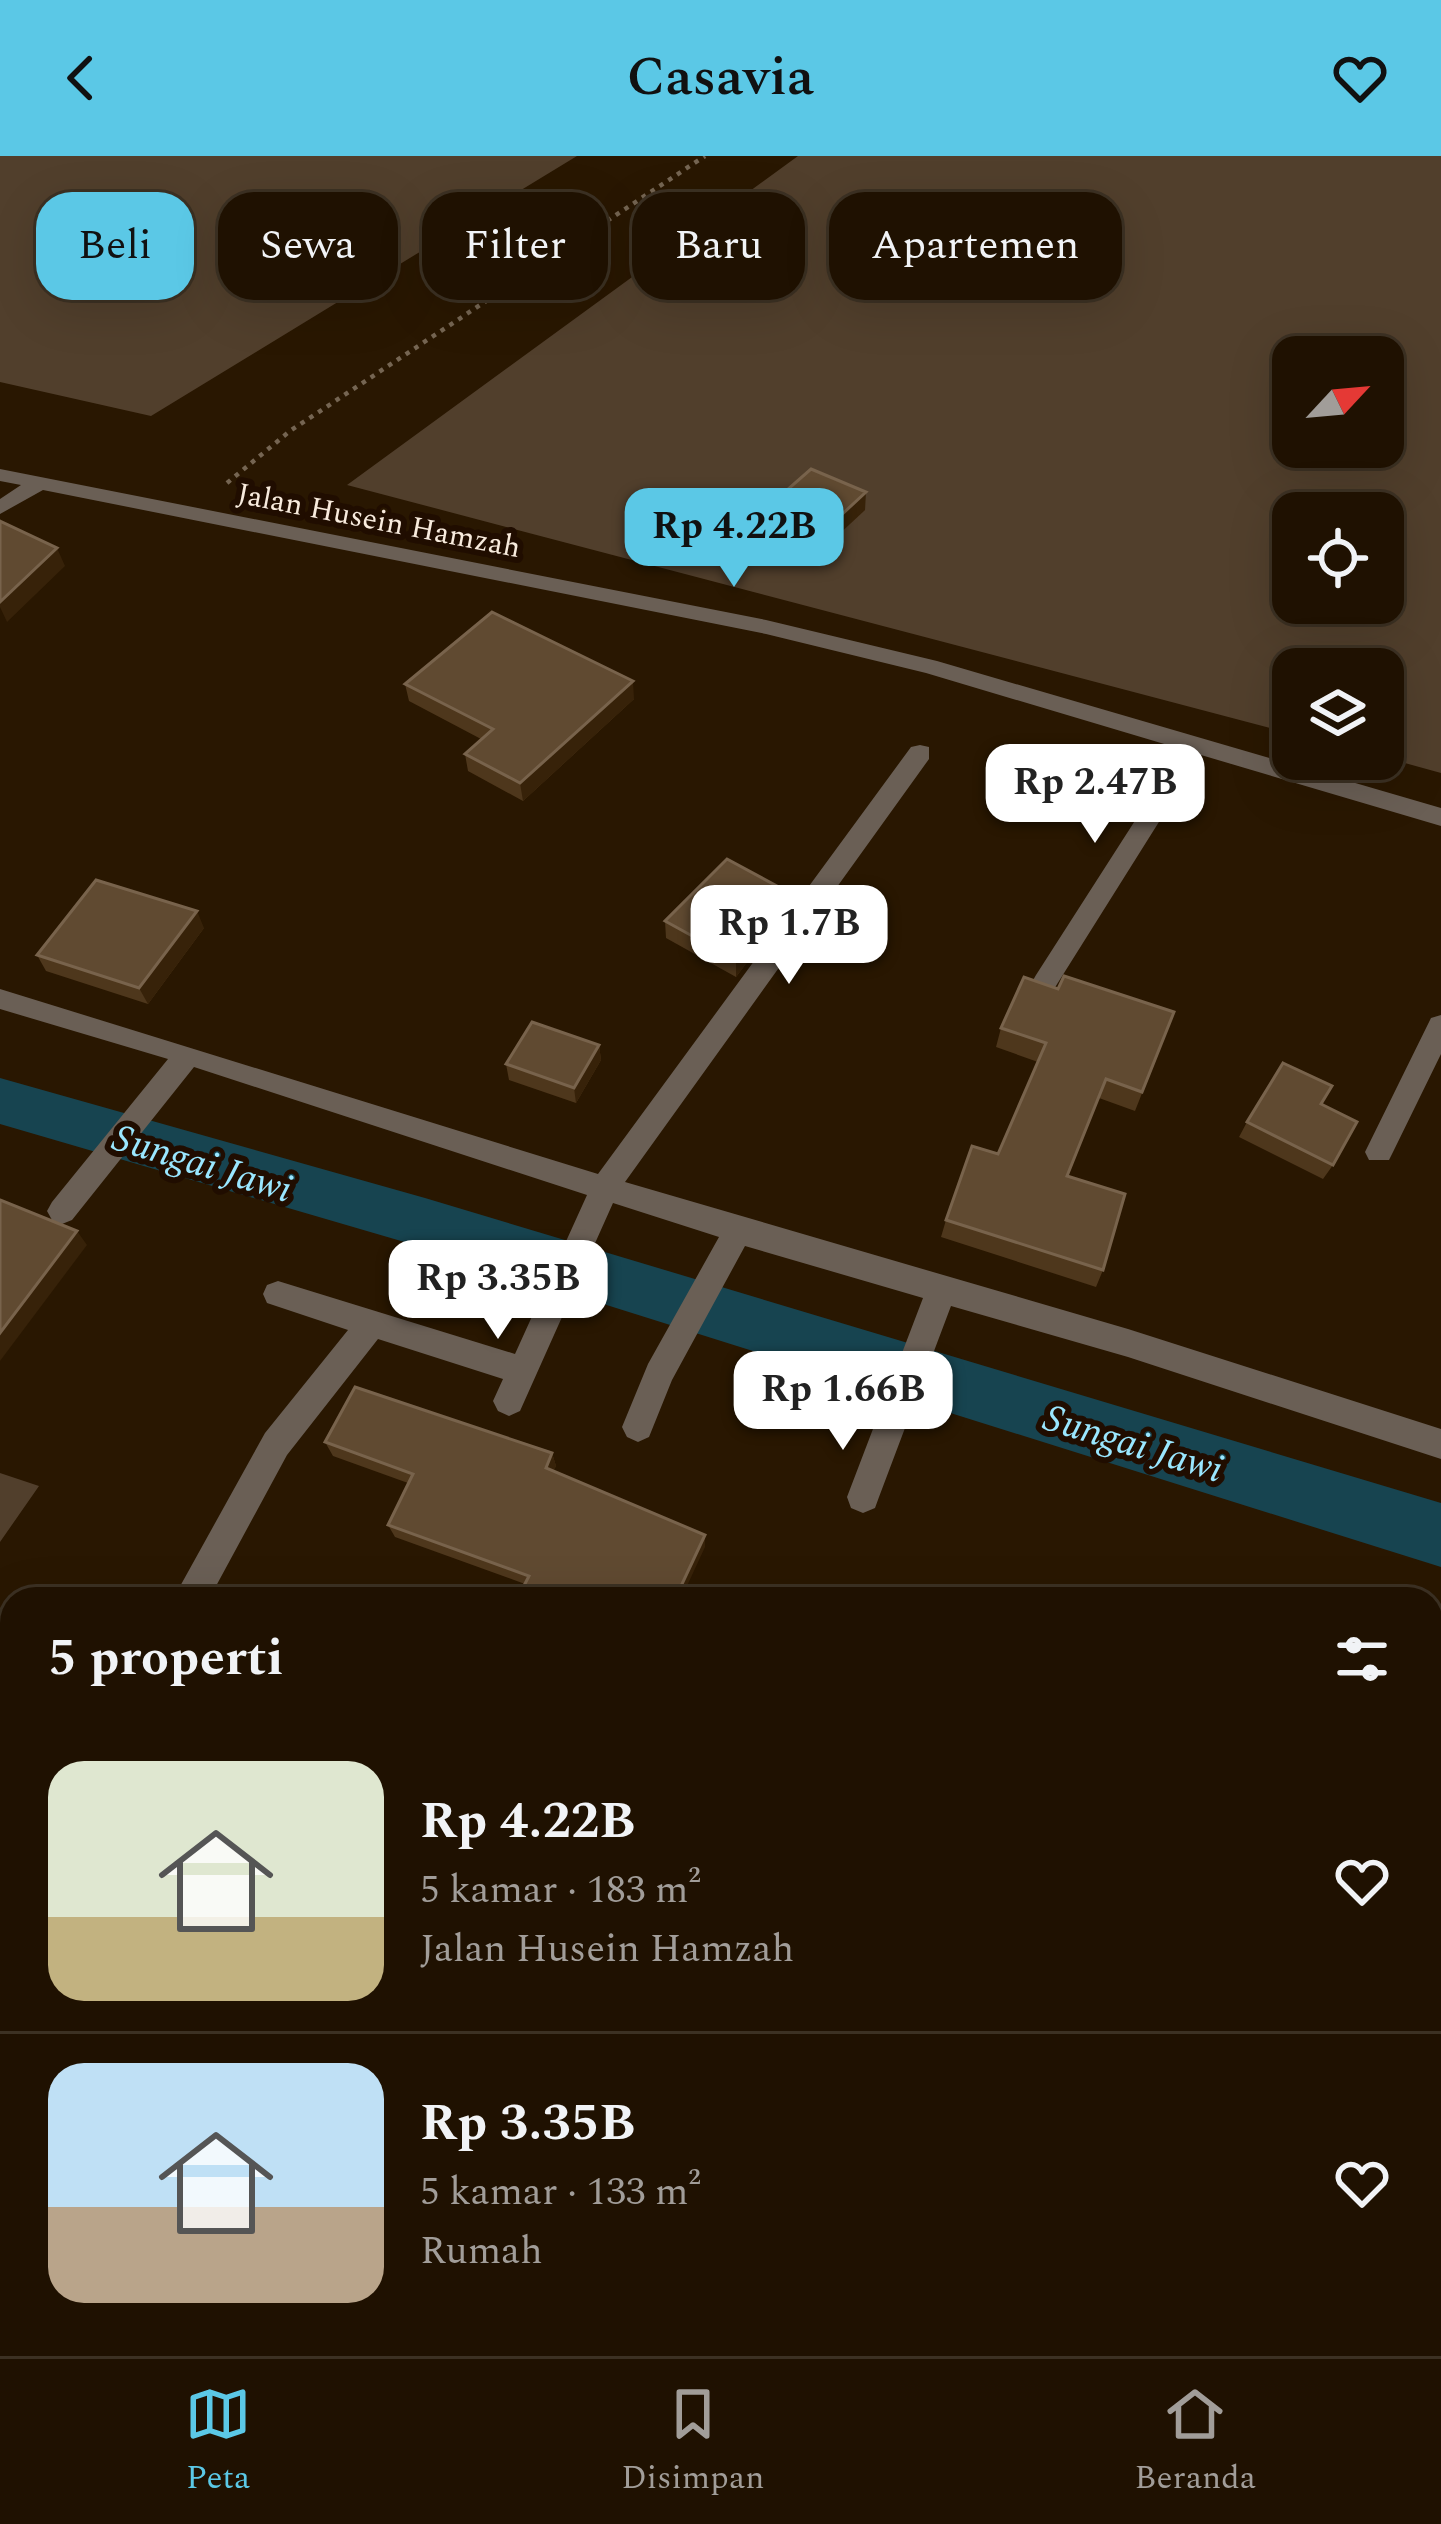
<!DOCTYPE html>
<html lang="id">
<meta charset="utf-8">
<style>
:root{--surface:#1f1101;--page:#271a0b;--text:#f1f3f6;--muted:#a19d99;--line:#3c3123;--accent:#5bc8e6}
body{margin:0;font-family:Spectral,serif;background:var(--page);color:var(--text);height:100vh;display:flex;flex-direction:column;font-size:45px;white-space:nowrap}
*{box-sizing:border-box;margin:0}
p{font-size:39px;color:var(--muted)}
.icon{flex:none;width:66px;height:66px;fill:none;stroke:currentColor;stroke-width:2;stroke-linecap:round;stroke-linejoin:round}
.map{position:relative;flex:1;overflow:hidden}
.details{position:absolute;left:0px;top:1431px;width:1443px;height:771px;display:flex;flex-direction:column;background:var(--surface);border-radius:36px 36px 0 0;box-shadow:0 12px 48px #0002,0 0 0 3px var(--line)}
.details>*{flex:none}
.top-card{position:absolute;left:36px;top:36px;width:1371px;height:108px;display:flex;gap:24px}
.needle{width:78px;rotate:64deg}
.buttons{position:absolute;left:1272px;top:180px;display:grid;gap:24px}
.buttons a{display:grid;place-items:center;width:132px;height:132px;border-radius:24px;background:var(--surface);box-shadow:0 12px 48px #0002,0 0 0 3px var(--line);font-size:60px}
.price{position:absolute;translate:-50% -102px;padding:0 27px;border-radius:24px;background:#fff;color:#222;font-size:39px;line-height:78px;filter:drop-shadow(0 3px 6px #0008)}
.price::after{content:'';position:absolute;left:50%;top:72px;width:36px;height:27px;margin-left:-18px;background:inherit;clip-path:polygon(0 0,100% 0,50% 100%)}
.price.on{background:var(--accent);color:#111}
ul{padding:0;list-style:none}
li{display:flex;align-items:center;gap:36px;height:300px;padding:0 48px}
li+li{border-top:3px solid var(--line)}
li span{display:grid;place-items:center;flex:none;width:336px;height:240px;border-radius:36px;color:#555}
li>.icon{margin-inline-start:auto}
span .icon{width:144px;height:144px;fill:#fffc;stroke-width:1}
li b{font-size:51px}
h2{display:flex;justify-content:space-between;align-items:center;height:144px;padding:0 48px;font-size:51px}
.chip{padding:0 42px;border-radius:36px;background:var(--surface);box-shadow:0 12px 48px #0002,0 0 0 3px var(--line);font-size:42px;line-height:108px}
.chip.on{background:var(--accent);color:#111}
header{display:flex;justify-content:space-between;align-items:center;height:156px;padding:0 48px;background:var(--accent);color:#111;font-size:54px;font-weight:600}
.tabs{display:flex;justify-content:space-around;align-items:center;height:168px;border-top:3px solid var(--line);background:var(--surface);font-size:33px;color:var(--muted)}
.tabs a{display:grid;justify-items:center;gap:6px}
.tabs .on{color:var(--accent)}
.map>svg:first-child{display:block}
</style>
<header><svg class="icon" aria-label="back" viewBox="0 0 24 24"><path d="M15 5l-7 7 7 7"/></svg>Casavia<svg class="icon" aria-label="heart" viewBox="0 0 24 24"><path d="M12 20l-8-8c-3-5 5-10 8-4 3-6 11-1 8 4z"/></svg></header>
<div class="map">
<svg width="1441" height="2200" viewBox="0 0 1441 2200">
<rect width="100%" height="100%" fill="#291701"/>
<path fill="#513f2c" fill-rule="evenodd" d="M0 0H577L151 260 0 226Z
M798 0H1441V617L1383 601V513H1293V578L347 329ZM1293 201H1383V291H1293ZM1293 357H1383V447H1293Z
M0 1317 39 1330 0 1386Z
M99 2190H1346L1344 2200H94Z"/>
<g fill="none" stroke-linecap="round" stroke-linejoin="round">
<path fill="#174450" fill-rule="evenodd" d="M0 922 425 1042 1441 1347V1411L425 1092 0 968Z"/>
<path stroke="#756552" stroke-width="4.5" stroke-dasharray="4.5 6" stroke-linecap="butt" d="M227 327 290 275 705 0"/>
<path fill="#6a5f55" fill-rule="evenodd" d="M0 313 766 464 937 505 1441 652V670L1201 599 1054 833 1045 836 1032 826 1036 819 1181 593 926 517 766 478 43 334 0 358V343L21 329 0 325Z
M920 589 929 591V603L625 1026 1128 1173 1441 1273V1303L1128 1201 951 1150 879 1341 875 1352 863 1357 851 1352 847 1341 923 1142 745 1090 672 1224 649 1281 638 1286 627 1281 622 1271 648 1208 719 1081 613 1047 520 1255 509 1260 498 1255 493 1245 503 1223 378 1183 287 1299 209 1443H173L265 1277 348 1174 267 1147 263 1138 267 1129 278 1125 515 1198 587 1039 194 911 72 1064 62 1068 52 1064 47 1055 52 1046 168 903 0 853V833L598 1018 911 591Z
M1441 859V898L1393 996 1389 1004H1369L1365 996 1431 862Z
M12 1738V1791L0 1796V1743Z"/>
</g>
<path fill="#4e371c" d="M865 354 809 406 754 382V363Z
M405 528 634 543 523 645 468 615 465 598 481 583 409 545Z
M787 753 736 821 666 782 665 765Z
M204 772 148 848 46 815 37 799Z
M1058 833 1174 856 1135 955 1099 942 1068 1020 1103 1114 1096 1131 941 1081 946 1064 998 998 1038 906 996 891 1001 872Z
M599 889 601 904 576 947 509 924 506 908Z
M1247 966 1333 1009 1323 1023 1239 981Z
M325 1286 552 1297 556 1310 553 1315 705 1391 525 1428 395 1381 388 1369 408 1327 333 1300Z
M1441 1711V1843L1431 1838V1748L1438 1712Z"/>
<path fill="#372209" d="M866 336 865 354 809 406 810 388Z
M57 392 65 410 7 466 0 451V446Z
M633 525 634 543 523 645 520 627Z
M788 736 787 753 736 821V804Z
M197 755 204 772 148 848 139 832Z
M599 889 601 904 576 947 574 932Z
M77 1075 87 1089 0 1205V1177Z
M552 1297 556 1310 549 1325 546 1312Z
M705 1379V1391L681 1443H675Z
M200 2195 212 2200H189Z"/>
<path fill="#604a31" stroke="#78634c" stroke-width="3" d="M811 313 866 336 810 388 754 363Z
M0 365 57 392 0 446Z
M492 456 633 525 520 627 465 598 493 573 405 528Z
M727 703 788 736 736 804 665 765Z
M96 724 197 755 139 832 37 799Z
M1064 820 1174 856 1142 936 1106 923 1067 1020 1125 1038 1103 1114 946 1064 972 990 998 998 1046 887 1001 872 1024 821 1058 833Z
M532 866 599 889 574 932 506 908Z
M1283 907 1332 930 1321 948 1357 966 1333 1009 1247 966Z
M0 1044 77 1075 0 1177Z
M355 1231 552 1297 546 1312 705 1379 675 1443H517L529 1420 388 1369 413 1318 325 1286Z
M1441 1767V1833L1431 1828V1816Z"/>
<g text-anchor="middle" stroke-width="12" stroke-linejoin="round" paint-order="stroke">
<g font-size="30" fill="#f8ebdd" stroke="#200d00">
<text transform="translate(379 364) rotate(11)" y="10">Jalan Husein Hamzah</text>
</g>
<g font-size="39" font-style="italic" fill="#9ae7ff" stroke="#200d00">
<text transform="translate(203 1006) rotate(17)" y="14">Sungai Jawi</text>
<text transform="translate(1134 1286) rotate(17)" y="14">Sungai Jawi</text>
</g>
</g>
</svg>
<div class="buttons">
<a><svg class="needle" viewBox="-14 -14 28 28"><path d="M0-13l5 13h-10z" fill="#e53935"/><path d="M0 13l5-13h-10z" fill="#a19d99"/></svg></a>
<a><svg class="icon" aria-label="locate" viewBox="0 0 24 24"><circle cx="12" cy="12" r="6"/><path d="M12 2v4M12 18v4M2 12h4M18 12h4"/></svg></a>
<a><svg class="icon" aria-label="layers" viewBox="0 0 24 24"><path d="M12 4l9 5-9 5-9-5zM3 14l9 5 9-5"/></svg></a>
</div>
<b class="price on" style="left:734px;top:434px">Rp 4.22B</b>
<b class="price" style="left:1095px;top:690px">Rp 2.47B</b>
<b class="price" style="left:789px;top:831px">Rp 1.7B</b>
<b class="price" style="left:498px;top:1186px">Rp 3.35B</b>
<b class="price" style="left:843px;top:1297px">Rp 1.66B</b>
<div class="top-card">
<a class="chip on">Beli</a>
<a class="chip">Sewa</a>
<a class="chip">Filter</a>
<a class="chip">Baru</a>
<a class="chip">Apartemen</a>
</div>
<section class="details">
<h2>5 properti<svg class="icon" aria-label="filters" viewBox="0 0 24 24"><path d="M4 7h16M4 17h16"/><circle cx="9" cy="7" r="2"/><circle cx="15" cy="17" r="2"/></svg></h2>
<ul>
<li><span style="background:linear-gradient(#dfe7d0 65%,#c2b280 0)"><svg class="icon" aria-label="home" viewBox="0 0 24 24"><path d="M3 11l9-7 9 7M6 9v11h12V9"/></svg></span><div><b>Rp 4.22B</b><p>5 kamar · 183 m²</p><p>Jalan Husein Hamzah</p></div><svg class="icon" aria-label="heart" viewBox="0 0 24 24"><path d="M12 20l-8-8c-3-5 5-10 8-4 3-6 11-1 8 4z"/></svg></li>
<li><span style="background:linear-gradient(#bfe0f5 60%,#b9a48a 0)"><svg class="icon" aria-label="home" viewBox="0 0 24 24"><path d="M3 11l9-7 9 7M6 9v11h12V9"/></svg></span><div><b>Rp 3.35B</b><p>5 kamar · 133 m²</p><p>Rumah</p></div><svg class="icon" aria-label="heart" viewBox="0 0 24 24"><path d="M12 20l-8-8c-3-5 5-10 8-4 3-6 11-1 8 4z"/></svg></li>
</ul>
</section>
</div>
<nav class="tabs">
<a class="on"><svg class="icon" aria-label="map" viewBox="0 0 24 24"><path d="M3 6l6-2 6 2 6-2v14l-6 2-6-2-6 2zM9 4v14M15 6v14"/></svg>Peta</a>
<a><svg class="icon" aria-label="saved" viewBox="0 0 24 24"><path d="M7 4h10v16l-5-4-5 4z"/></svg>Disimpan</a>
<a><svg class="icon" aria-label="home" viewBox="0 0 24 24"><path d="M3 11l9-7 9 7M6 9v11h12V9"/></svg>Beranda</a>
</nav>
